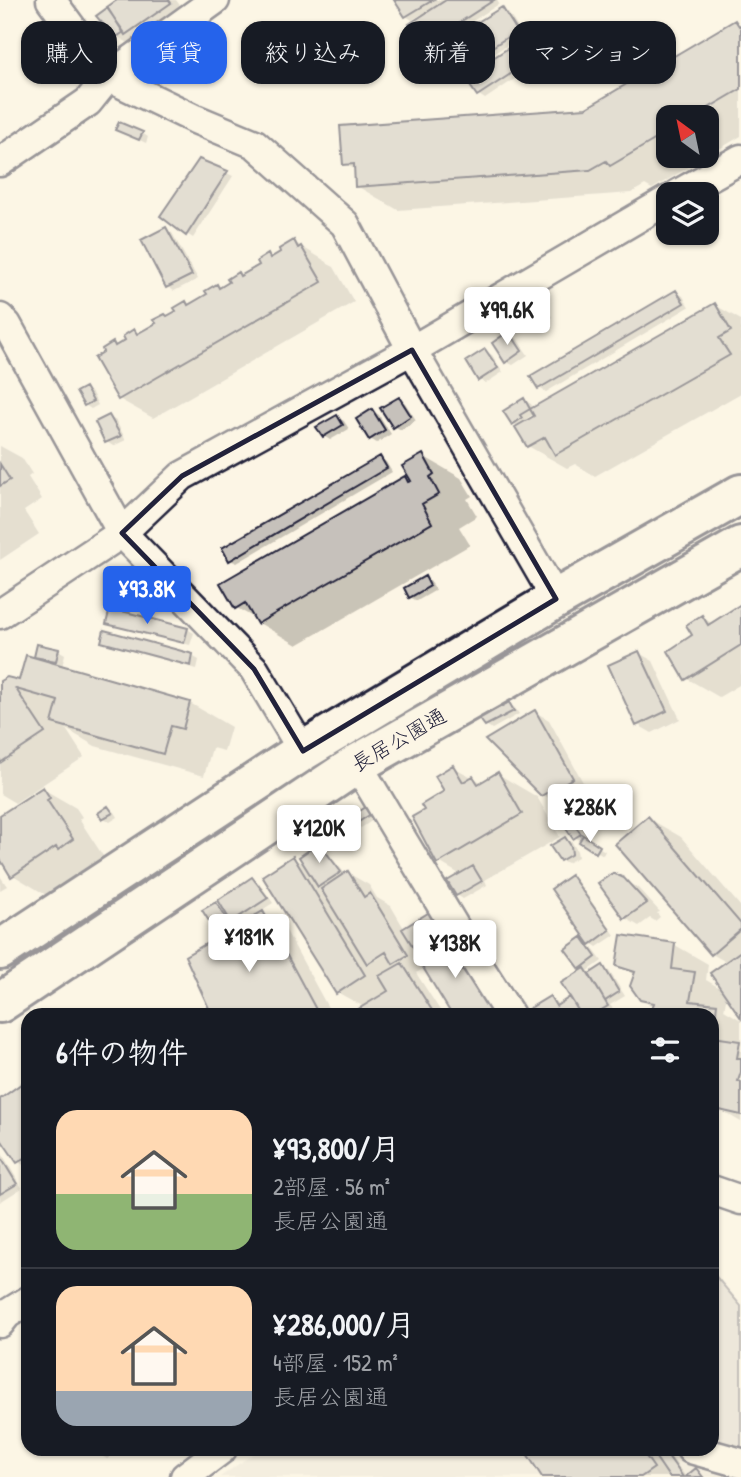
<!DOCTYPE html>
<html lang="ja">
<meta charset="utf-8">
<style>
:root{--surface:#171b24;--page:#242831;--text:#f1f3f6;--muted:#9ea1a6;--line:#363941;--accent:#2563eb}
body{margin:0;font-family:"Patrick Hand","Klee One",sans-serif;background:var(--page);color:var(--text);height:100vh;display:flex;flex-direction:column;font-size:26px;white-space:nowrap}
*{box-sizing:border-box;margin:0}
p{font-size:23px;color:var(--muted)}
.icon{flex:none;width:38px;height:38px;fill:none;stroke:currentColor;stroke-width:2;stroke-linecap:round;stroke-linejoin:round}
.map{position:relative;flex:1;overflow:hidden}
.sheet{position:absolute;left:21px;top:1008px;width:698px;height:448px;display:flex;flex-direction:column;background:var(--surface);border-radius:21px;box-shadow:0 2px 5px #0004}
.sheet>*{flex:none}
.top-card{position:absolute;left:21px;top:21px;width:700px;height:63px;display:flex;gap:14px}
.needle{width:46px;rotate:327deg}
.controls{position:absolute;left:656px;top:105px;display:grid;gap:14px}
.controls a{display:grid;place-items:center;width:63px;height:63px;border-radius:14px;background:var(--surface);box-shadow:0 2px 5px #0004;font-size:35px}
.price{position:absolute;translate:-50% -60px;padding:0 16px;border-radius:7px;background:#fff;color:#222;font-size:23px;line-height:46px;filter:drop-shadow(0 2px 4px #0008)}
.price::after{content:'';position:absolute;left:50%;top:42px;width:21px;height:16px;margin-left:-10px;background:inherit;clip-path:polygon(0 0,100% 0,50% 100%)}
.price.selected{background:var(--accent);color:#fff}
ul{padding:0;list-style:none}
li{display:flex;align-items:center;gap:21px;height:175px;padding:0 35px}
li+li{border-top:2px solid var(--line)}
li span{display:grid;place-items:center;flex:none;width:196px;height:140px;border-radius:21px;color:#555}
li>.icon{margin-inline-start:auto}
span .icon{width:84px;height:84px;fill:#fffc;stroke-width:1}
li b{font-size:30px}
h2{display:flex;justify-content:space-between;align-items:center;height:84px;padding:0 35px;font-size:30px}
.tag{padding:0 24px;border-radius:21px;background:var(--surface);box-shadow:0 2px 5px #0004;font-size:24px;line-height:63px}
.tag.selected{background:var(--accent);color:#fff}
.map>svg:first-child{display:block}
</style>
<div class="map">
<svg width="741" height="1477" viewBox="0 0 741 1477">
<rect width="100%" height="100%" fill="#fcf5e5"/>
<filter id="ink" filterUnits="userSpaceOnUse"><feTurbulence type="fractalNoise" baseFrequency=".0143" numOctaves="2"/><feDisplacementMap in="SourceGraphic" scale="14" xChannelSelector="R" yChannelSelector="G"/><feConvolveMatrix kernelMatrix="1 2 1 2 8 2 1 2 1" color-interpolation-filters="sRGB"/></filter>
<g filter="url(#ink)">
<path fill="#ece5d8" d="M260 1449H677L682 1455 735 1468 725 1477H220Z"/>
<path fill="#dcd6cc" stroke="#7f7c84" stroke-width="2" d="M712 1272 741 1306V1450L712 1444Z"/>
<path fill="#0003" fill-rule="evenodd" d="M121 0H176L184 11 130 44 116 36 98 16Z
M396 0H497L499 4 431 48 425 44 423 17 422 14 412 20 406 16Z
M502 9 508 13 523 35 466 71 459 68Z
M735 22 741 25V136L652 189 645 185 631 193 398 210 357 186 356 170 345 164 587 109ZM668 117H707V156H668Z
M523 41 529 45 540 62 485 99 479 95 467 78Z
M424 53 431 57 438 68 432 72 425 68Z
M124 133H142L148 137 146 143Z
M200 161 233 176 193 238 187 234Z
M166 229 172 233 198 279 174 291 168 287Z
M294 242 327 262 328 264 334 267 354 302 153 418 119 399 96 359 113 344 117 346 128 340 134 331 140 335 168 317 186 303 190 305 209 294 217 286 222 288 238 274 242 277 262 265 268 256 273 259Z
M676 292 683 296 689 307 546 392 539 388Z
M539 303 545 307 552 317 537 326 530 323Z
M715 305 741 320V393L595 476 575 464 567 468 528 446 519 427 513 423 524 400 531 404 534 409ZM535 413 537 416 527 422 526 419Z
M510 333 516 337 528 355 513 365 506 362Z
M485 351 492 355 503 372 486 383 479 380Z
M85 389 92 393 98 405 91 409 85 405Z
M399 399 405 403 416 420 401 430 394 426Z
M373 411 379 415 391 434 377 443 370 439Z
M109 417 116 421 126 440 113 446 107 442Z
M337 417 344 421 349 429 330 440 324 436Z
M0 446 22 458 32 474 28 477 42 499 24 511 39 534 0 560Z
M423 456 461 478 472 496 467 499 477 516 459 527 470 545 297 645 259 623 256 619 237 608 405 478 414 483Z
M380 458 386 462 392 472 237 563 230 560Z
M425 578 431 582 436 590 417 601 410 597Z
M741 606V684L719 697 686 678 702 617 713 624Z
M108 623 187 629 194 633 190 645 115 627Z
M103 641 192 656 199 660 197 669 109 645Z
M58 650 65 654 62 667 190 703 231 727 224 751 212 748 204 776 95 746 66 729 84 757 15 803 0 794V683L20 682 45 661 36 656Z
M639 653 653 661 680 719 652 733 638 725Z
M509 704 515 708 519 714 492 729 486 725Z
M535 712 549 720 585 786 556 802 542 794Z
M453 767 483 783 498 774 537 797 560 837 485 880 487 885 463 899 457 895 461 875 439 862 446 792Z
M43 789 76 808 82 817 79 819 105 859 92 867 89 866 46 895 13 875 0 856V818Z
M369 807 379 816 361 828 355 824Z
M108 808 115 812 118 817 110 822 104 818Z
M568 818 575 822 587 840 605 851 603 855 575 837Z
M648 818 681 837 741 907V1015L727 994 724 1010 741 1020V1122L717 1108 718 1102 712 1098V1015H652L654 1007 641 999 636 975 618 965 675 945 708 964 706 980 725 991 728 963 712 954Z
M565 839 572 842 577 851 578 857 567 863 561 860Z
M319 845 325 849 346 875 348 873 369 885 377 898 391 906 405 930 433 913 451 936 454 1015 425 968 416 973 443 1015H353L364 1007 337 992 293 858 307 866ZM394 948 375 961V956Z
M613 875 638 888 660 912 657 913 660 917 655 921 650 918 639 926 625 918Z
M0 876 7 886 0 890Z
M571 877 577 881 615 935 597 947 591 943Z
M252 879 259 883 273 903 254 915 255 918 263 913 283 925 332 1015H214L225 935 217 931 216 904 225 909ZM230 920 241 926 236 929Z
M582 939 588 942 602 961 588 971 593 974 603 968 609 971 625 996 610 1005 614 1010 606 1015H525L550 998 556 1002 559 1006 572 998 585 970 581 968Z
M28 1081V1164L25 1166 19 1162 0 1135V1101Z
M0 1150 22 1188 0 1202Z
M90 1449H122L107 1459Z
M526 1449H665L686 1477H671L669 1475 666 1477H544Z"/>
<path fill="#c6c1bb" stroke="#22223b" stroke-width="2" d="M117 0H169L171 3 125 35 107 7Z
M394 0H433L405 17Z
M446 0H494L423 46 409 24Z
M502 7 517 31 458 69 442 44Z
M107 8 124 32 115 38 96 16Z
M735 20 739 26 741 25V89L693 117H668V132L610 166 606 161 590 170 355 187 354 164 343 165 340 126 586 108Z
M522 39 535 58 477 96 464 77Z
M424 51 432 64 424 69 416 57Z
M119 122 143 132 139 140 115 130Z
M199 159 228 171 186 236 160 216Z
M166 227 192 275 166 288 141 240Z
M294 240 298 248 301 246 322 282 118 400 94 358 103 352 102 349 113 342 115 346 125 340 123 336 134 329 137 334 156 323 153 320 165 314 167 316 176 311 174 308 186 301 188 305 207 294 205 291 217 284 219 288 229 282 227 279 238 272 240 276 259 265 257 261 268 254 270 258 280 252 279 249Z
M676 290 684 303 538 389 530 376Z
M539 301 547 313 529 324 522 311Z
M715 303 731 331 719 338 730 355 555 455 545 437 527 447 515 427 534 416 530 409Z
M509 331 522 351 505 363 492 343Z
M485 349 498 368 478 381 466 361Z
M85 387 93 401 84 406 76 392Z
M399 397 411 416 393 428 380 408Z
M524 398 530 409 520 415 522 418 512 425 503 411Z
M372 409 385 430 369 440 356 419Z
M109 415 121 436 105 443 95 422Z
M337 415 343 425 323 437 316 427Z
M423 454 434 474 430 477 439 494 422 504 432 523 257 624 245 603 235 609 220 583 405 476 408 482 411 481 402 466Z
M380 456 387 468 229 561 222 548Z
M0 464 10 480 0 486Z
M425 576 430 586 409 598 404 588Z
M741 604V645L685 680 668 651 692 635 686 625 702 615 708 625Z
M110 608 188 628 184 643 106 624Z
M104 630 193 654 191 666 101 642Z
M37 644 59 649 56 661 34 657Z
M639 651 667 711 636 726 608 665Z
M26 655 190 702 183 729 171 726 163 754 52 723 58 701 16 689 45 733 0 763V681L7 677 19 680Z
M509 702 514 711 485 726 479 718Z
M535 710 573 778 541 796 485 740Z
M453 765 463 782 473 776 478 784 498 772 522 814 437 864 412 817 424 810 421 805 444 791 435 776Z
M43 787 50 798 47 800 73 839 58 850 56 847 11 877 0 859V815Z
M369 805 374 812 354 825 349 818Z
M108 806 113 813 102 819 98 813Z
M568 816 581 834 573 839 561 821Z
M648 816 741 924V929L711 955 615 844Z
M583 835 600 846 596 853 579 842Z
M565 837 571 846 572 854 560 861 550 846Z
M319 843 341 872 318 887 299 857Z
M293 856 365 975 336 994 262 876Z
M473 866 482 881 456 896 447 881Z
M348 871 364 897 370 893 408 955 393 964 386 952 367 964 321 889Z
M613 873 624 878 647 903 624 919 598 883Z
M571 875 610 930 590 945 551 889Z
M252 877 268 898 231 922 218 900Z
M216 902 230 924 216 932 202 910Z
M433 910 445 932 415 950 402 929Z
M263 911 319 1015H212L185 956Z
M450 935 499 1015H452L416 956Z
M621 935 675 943 672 969 695 972 690 1001 717 1004 713 1037 740 1041 737 1058H741V1072L738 1081 741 1082V1115L715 1109 718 1095 712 1094V1015H650L654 1003 640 1000 630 986 635 972 616 966Z
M582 937 596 957 580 969 565 949Z
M741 951V1018L710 973Z
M402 963 435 1015H350V1014L388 991 379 976Z
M603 965 619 992 605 1001 589 974Z
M585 968 608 1006 593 1015H581L561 983Z
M550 996 556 1006 570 997 581 1015H523L522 1013Z
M28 1079V1156L17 1163 0 1138V1099Z
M0 1156 17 1184 0 1194Z
M524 1449H648L650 1452 645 1455 654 1468 641 1477H542Z
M650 1449H663L683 1477H669Z
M696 1468 703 1477H685Z"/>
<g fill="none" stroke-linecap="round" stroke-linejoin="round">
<defs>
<path id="minor" d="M51 0 108 77 195 119 255 144 345 224 412 350 556 599
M0 162 88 102 108 77 215 0
M678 194 741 159
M0 318 7 325 122 533 254 669 303 751
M0 614 122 533 182 476 412 350 668 200
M357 764 463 941 510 1015
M712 1190 741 1200
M0 1323 7 1314 28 1301
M691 1449 741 1463
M185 1477 222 1449"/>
<path id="secondary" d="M0 950 303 751 556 599 741 494
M0 1003 357 764 741 546"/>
</defs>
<use href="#minor" stroke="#22223b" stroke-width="33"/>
<use href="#secondary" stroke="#22223b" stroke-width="44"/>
<use href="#minor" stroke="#fcf5e5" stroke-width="28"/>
<use href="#secondary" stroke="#fcf5e5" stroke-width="38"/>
</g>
</g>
<path d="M0 0H741V1477H0ZM412 350 556 599 303 751 254 669 122 533 182 476Z" fill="#fcf5e5" fill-opacity=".55" fill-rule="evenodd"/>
<path fill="none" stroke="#22223b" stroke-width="5" stroke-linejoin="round" d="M412 350 556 599 303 751 254 669 122 533 182 476Z"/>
<g text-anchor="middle" stroke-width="5" stroke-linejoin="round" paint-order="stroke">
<g font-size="21" fill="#22223b" stroke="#fcf5e5">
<text transform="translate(399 740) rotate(-30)" y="7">長居公園通</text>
</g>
</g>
</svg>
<div class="controls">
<a><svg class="needle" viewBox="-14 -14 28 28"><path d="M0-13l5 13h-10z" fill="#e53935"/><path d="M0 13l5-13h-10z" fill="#9ea1a6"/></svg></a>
<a><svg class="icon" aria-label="layers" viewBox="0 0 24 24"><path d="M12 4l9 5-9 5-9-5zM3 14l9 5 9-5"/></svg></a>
</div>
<b class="price" style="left:507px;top:347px">¥99.6K</b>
<b class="price selected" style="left:147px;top:626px">¥93.8K</b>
<b class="price" style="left:590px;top:844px">¥286K</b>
<b class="price" style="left:319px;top:865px">¥120K</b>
<b class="price" style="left:249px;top:974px">¥181K</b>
<b class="price" style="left:455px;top:980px">¥138K</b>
<div class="top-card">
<a class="tag">購入</a>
<a class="tag selected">賃貸</a>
<a class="tag">絞り込み</a>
<a class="tag">新着</a>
<a class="tag">マンション</a>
</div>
<section class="sheet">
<h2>6件の物件<svg class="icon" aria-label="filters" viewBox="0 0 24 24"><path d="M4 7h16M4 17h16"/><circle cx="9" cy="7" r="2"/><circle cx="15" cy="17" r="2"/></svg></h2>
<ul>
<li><span style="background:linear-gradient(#ffd9b3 60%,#8fb573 0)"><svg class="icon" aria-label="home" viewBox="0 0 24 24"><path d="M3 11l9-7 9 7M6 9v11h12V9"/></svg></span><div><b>¥93,800/月</b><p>2部屋 · 56 m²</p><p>長居公園通</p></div></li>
<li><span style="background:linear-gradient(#ffd9b3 75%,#9aa5b1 0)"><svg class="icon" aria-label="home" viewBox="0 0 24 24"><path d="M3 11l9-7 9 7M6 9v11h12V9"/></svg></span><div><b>¥286,000/月</b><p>4部屋 · 152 m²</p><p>長居公園通</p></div></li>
</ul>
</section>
</div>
